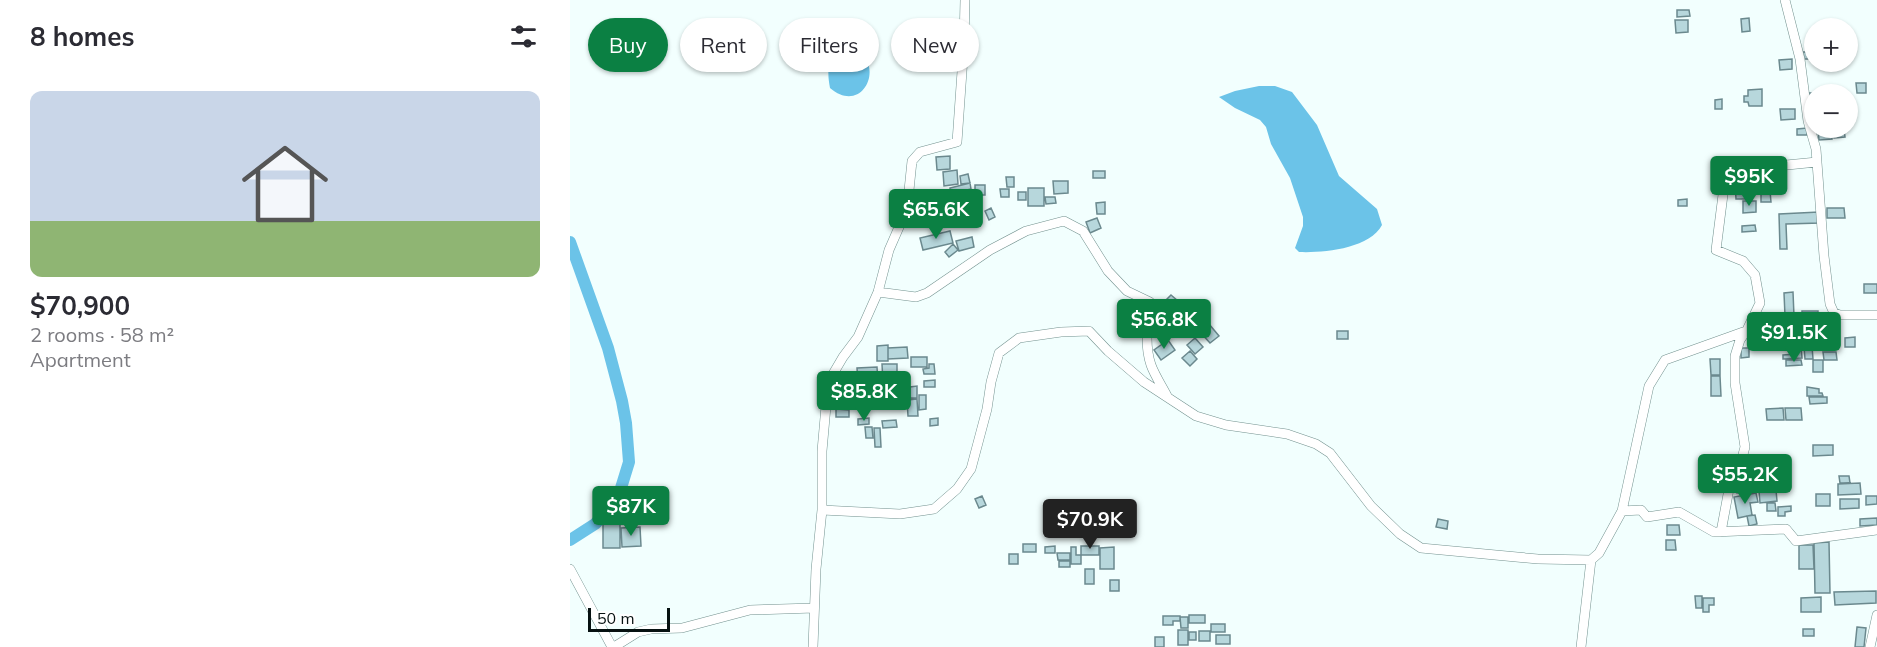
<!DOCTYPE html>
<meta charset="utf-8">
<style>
:root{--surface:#fff;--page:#f2f2f3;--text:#2b2b33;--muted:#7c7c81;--accent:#0b8043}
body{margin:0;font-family:Mulish,sans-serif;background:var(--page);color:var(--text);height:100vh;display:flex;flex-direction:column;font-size:22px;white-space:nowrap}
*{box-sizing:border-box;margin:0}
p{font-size:20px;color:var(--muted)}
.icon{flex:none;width:33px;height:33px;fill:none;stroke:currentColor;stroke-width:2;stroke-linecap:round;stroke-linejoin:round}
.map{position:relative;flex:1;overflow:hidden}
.side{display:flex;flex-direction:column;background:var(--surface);width:570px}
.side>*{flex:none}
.guide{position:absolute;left:18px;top:18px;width:570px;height:54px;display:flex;gap:12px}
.fabs{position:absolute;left:1234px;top:18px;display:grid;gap:12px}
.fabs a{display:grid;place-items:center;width:54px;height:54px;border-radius:50%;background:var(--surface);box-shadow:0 2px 4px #0004;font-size:30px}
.scale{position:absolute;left:18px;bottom:15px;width:82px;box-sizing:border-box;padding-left:6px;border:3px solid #061111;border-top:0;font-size:16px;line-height:21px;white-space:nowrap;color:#061111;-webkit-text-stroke:4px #fff;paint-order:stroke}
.price{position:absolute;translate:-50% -51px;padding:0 14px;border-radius:6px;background:var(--accent);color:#fff;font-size:20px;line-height:39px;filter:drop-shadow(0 2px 3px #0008)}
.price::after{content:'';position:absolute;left:50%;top:36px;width:18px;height:14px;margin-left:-9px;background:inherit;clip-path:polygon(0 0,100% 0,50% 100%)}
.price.current{background:#222;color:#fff}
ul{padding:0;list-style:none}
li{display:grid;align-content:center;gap:12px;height:318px;padding:0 30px}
li span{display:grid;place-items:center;height:186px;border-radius:12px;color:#555}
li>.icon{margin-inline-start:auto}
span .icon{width:108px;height:108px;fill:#fffc;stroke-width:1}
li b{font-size:26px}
h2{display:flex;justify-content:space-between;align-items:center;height:72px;padding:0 30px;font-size:26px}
.pill{padding:0 21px;border-radius:27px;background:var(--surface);box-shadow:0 2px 4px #0004;font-size:21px;line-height:54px}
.pill.current{background:var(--accent);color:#fff}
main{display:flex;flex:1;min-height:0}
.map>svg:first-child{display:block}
</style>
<main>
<section class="side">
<h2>8 homes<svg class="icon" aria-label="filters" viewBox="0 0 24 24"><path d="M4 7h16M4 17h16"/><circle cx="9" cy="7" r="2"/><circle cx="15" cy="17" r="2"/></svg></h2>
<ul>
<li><span style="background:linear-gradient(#c9d6e8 70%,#8fb573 0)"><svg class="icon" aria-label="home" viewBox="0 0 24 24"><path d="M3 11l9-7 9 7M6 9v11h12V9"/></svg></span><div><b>$70,900</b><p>2 rooms · 58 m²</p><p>Apartment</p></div></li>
</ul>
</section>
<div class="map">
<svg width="1307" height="647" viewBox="0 0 1307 647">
<rect width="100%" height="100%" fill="#f2fffe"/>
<path fill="#6bc3e8" d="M281 46C318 61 294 117 260 88 256 67 258 52 281 46Z
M689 86H705L722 92 747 125 769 176 807 209 812 225C799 249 753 253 729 252L725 248 733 226V217L720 178 701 144 696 127 690 120 665 108 649 97 665 91Z"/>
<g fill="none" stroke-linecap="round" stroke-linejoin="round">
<path stroke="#6bc3e8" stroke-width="12" d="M0 242 38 348 52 401 56 423 59 462 47 501 25 524 0 540"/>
</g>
<path fill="#b7d7dc" stroke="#6b898e" stroke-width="1.5" d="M1107 10H1119L1120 16 1107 17Z
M1179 18 1180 31 1172 32 1171 19Z
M1105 20H1118V32L1106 33Z
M1232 52H1244V59H1232Z
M1222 59V69L1210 70 1209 60Z
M1286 83H1296V93H1287Z
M1192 89V106H1179L1178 102H1174V96H1178V90Z
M1236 93H1247L1245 104H1237Z
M1152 99V109H1145V100Z
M1210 109H1225V119L1211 120Z
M1237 128V135H1227V129Z
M1274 129 1275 137 1264 138 1263 130Z
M1262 130V139L1249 140 1248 131Z
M380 156V169L367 170 366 157Z
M387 170 388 184 374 186 373 172Z
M523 171H535V178H523Z
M1182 172H1190V183L1182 184Z
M398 174 400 183 391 184 390 176Z
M436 177H444V187H437Z
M483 181H498V193L484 194Z
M1165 182H1175L1176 199H1166Z
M400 183 401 189 381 194 380 188Z
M405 185H415V195H405Z
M458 188H474V206H458Z
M430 189H439V197H431Z
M1200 191 1201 202H1191V192Z
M448 192H456V200H448Z
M363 194 368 204 356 209 352 199Z
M475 197H485L486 203 476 204Z
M407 198 408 204 398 205V199Z
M1117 199V206H1108V200Z
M385 200H397V207H385Z
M1173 201H1186V212L1173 213Z
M535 202V214H527L526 203Z
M421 208 425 217 419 220 415 211Z
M1257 208H1274L1275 218H1257Z
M1249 212 1250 223 1216 224 1217 249H1210L1209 214Z
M527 218 531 228 520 233 516 222Z
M1185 225 1186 231 1172 232V226Z
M380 231 383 243 353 250 350 238Z
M402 237 404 247 389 251 386 241Z
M383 244 388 250 379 257 375 252Z
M1294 284H1307V293H1294Z
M1223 292 1224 316H1215L1214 293Z
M601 295 608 301 601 307 595 301Z
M567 301 572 306 566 313 561 307Z
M1232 311H1248V320L1232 321Z
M1250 322V332H1232V323Z
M1253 322H1265V330L1253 331Z
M639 324 649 336 640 343 630 332Z
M767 331H778V339H767Z
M1254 331H1267L1268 338H1254Z
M1233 334H1250L1251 344H1233Z
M1198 337H1210V346H1198Z
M1285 337V347H1275V338Z
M625 338 633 347 625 354 617 345Z
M1268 339V346H1253V340Z
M598 340 605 350 591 360 584 350Z
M318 345V361H307V346Z
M1227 345H1231L1232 358 1213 359V355L1227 354Z
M1242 346 1243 359H1235L1234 347Z
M337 347 338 358 318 359V348Z
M1171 348H1179V357L1171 358Z
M620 351 627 359 620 366 612 358Z
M1253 352H1266L1267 360H1254Z
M341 357H357V367H341Z
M1140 359H1150V375H1141Z
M1216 360H1231L1232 365 1216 366Z
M1243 360H1253V372H1243Z
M312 364H327V383H313Z
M359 364H364L365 374H354L353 369 359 368Z
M307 367 308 383 288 384 287 368Z
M1141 376H1150L1151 396H1141Z
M365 380V387H354V381Z
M347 386V398H340V387Z
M293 387H303L304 395H294Z
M1237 387 1249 389V393H1252L1253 396H1237Z
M274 389H290V402L274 401Z
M322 393H335V403L323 404Z
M349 395H356V409L349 410Z
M1239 397H1257V403L1240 404Z
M347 399 348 416H338L337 400Z
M1213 408 1214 420H1197L1196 409Z
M1215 408H1231L1232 420H1216Z
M266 409 279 410V417H266Z
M299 418V424L288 425V419Z
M368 418V425L360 426V419Z
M326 420 327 427 313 428 312 421Z
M295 427H302L303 438H296Z
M304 428H310L311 447H305Z
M1243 445H1263V455L1243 456Z
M1269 476H1279L1280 483H1270Z
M1290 483 1291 494 1268 495V484Z
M1173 484 1174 492 1167 493 1166 485Z
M1206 490 1207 501 1190 503 1189 491Z
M1186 493 1188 502 1180 503 1182 515 1168 518 1164 497Z
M1246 494H1260V506H1246Z
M412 496 416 505 409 508 405 499Z
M1296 496H1307V504L1296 505Z
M1270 499H1289V508L1270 509Z
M1197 503H1205L1206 511H1197Z
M1221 506V511L1215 512V516H1208V507Z
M1185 515 1187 524 1179 526 1177 516Z
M1307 518V525L1290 526V519Z
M868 519 878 521 877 529 866 527Z
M33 521H50V548H33Z
M1097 525H1109L1110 535H1097Z
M70 527 71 546 52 547 51 528Z
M1096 540H1105L1106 550H1096Z
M1259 542 1260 593H1245L1244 543Z
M453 544H466V552H453Z
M1229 545H1243L1244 569H1229Z
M485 546V553H475V547Z
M511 546H529V555H511Z
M501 547H506V555H511V564H501Z
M544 547V569H530V548Z
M487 553H500V560H488Z
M439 554H448V564H439Z
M489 561H500V567H489Z
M515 569H524V584H515Z
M540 580H549V591H540Z
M1306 591V603L1265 605 1264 592Z
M1125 596H1132V608H1126Z
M1251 597V612H1231V598Z
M1133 598H1144V605H1139V612H1133Z
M619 615H635V623H619Z
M593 616H610V621H603V625H593Z
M610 617H618V628H611Z
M641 624H655V632H641Z
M1287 627 1296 628 1294 647H1285Z
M1233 629H1244V636H1233Z
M608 630H618V645H608Z
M629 631H640V641H629Z
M619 632H626V640H619Z
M646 635H660V644H646Z
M585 637H594V647H585Z"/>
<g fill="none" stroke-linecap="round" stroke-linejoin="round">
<defs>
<path id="minor" d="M395 0 394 43 387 142 350 152 342 161 338 200 333 218 319 250 308 292 288 337 273 357 263 374 257 395 252 451V510L330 514 364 509 387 489 401 469 417 409 421 382 429 353 449 338 491 332 519 331 538 351 574 382 626 416 656 425 717 434 746 444 760 453 801 506 830 534 851 548 968 559 1021 560 1029 553 1052 511 1071 510 1077 517 1109 512 1144 532 1216 529 1226 541 1307 530
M1215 0 1230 59 1238 121 1246 149 1254 256 1260 304 1264 313 1270 315H1307
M308 292 346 297 357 293 420 250 456 231 494 221 513 231 538 271 557 291 580 302C578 322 574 345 581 365 585 376 592 386 597 396
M1052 511 1079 386 1095 360 1176 331
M1151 532 1159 489 1168 473 1175 447 1165 383V356L1170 340 1177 330 1190 303 1185 275 1173 261 1146 250 1156 171 1247 162
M0 569 42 647
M44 647 68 632 81 629 112 628 180 610 244 608
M243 647 246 569 252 510
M1011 647 1021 560
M1300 647 1307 615"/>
</defs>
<use href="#minor" stroke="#73928f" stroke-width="10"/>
<use href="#minor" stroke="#fff" stroke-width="9"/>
</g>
</svg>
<div class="fabs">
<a>+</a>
<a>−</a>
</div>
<div class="scale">50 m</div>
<b class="price" style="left:1179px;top:207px">$95K</b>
<b class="price" style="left:366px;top:240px">$65.6K</b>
<b class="price" style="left:594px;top:350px">$56.8K</b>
<b class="price" style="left:1224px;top:363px">$91.5K</b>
<b class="price" style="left:294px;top:422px">$85.8K</b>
<b class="price" style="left:1175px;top:505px">$55.2K</b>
<b class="price" style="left:61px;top:537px">$87K</b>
<b class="price current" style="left:520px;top:550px">$70.9K</b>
<div class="guide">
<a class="pill current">Buy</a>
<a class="pill">Rent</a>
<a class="pill">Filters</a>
<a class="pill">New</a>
</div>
</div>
</main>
